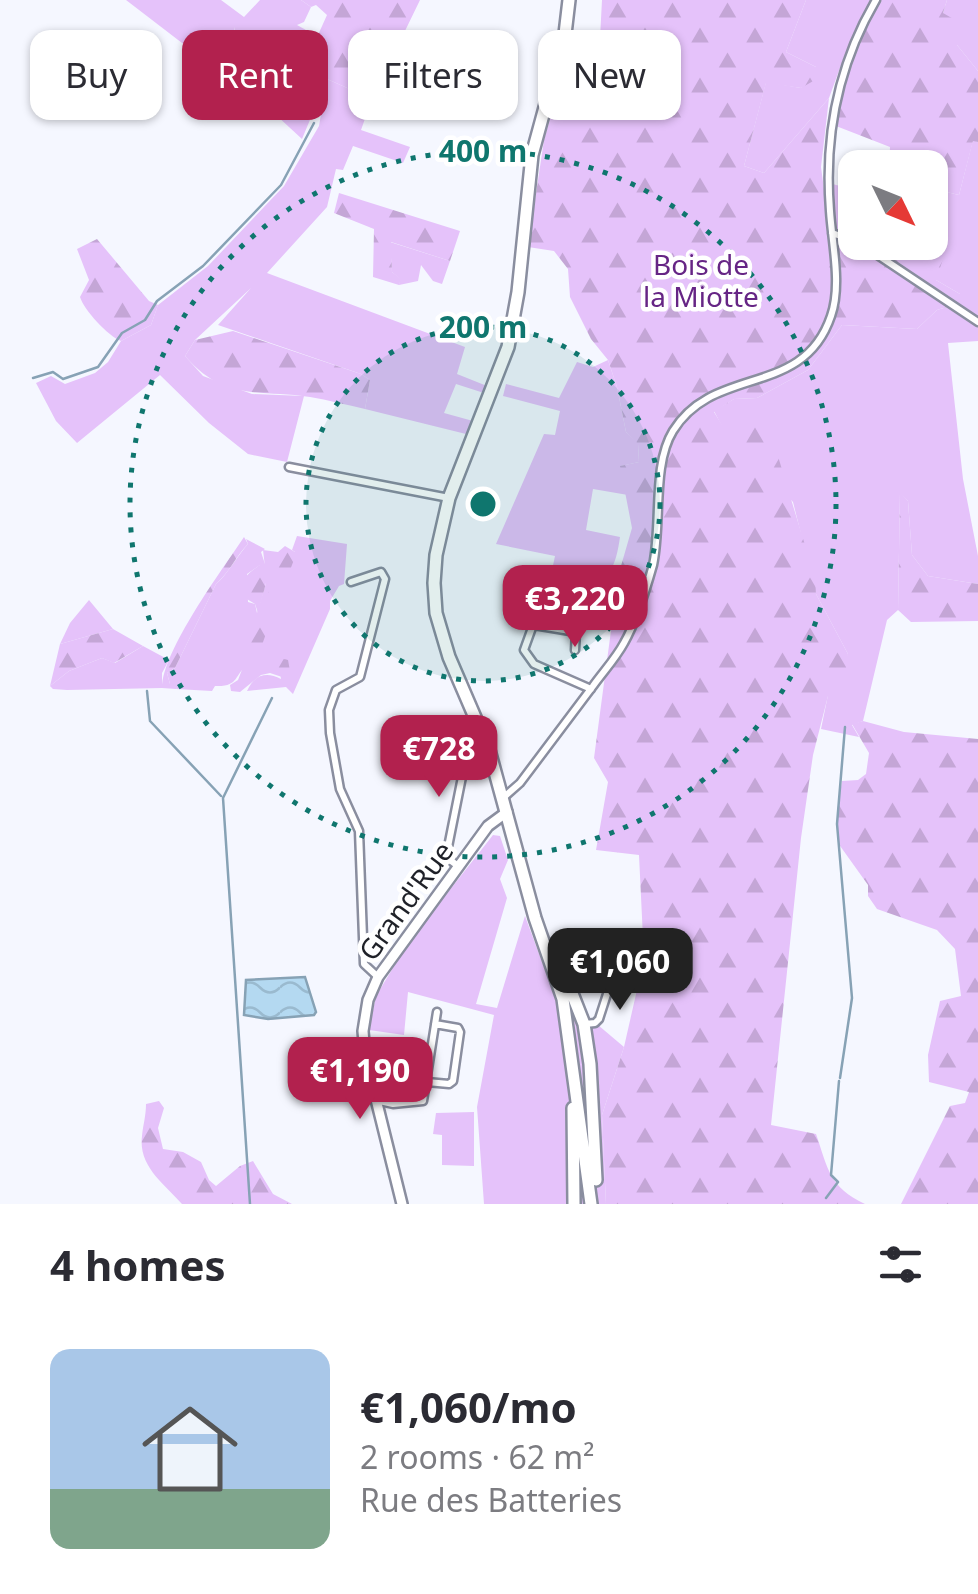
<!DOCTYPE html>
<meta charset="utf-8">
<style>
:root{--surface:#fff;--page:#f2f2f3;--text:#2b2b33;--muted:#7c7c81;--line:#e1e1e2;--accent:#b2214e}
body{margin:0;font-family:"Noto Sans",sans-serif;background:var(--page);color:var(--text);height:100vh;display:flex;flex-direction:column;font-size:38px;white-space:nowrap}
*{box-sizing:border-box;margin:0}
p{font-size:32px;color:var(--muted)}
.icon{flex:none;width:55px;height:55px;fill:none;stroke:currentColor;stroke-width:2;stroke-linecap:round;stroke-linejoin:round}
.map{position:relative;height:1204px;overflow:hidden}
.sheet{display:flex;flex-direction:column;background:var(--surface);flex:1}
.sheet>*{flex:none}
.top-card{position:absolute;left:30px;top:30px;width:920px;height:90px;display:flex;gap:20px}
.needle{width:65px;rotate:133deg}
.controls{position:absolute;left:838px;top:150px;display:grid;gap:20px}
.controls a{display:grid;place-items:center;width:110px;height:110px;border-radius:20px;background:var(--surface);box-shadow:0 2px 8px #0004;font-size:50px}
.price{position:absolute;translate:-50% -85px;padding:0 22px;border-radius:20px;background:var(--accent);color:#fff;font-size:32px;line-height:65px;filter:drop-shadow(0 2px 5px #0008)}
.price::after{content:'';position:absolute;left:50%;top:60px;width:30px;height:22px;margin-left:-15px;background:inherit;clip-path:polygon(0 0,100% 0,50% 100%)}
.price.on{background:#222;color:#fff}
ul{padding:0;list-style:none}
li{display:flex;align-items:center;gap:30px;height:250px;padding:0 50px}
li+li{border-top:2px solid var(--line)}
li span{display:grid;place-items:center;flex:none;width:280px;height:200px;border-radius:20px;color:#555}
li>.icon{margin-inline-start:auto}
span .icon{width:120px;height:120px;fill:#fffc;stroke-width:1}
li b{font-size:42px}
h2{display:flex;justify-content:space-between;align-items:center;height:120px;padding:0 50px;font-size:42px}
.chip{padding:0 35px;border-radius:20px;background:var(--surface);box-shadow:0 2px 8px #0004;font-size:35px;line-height:90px}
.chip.on{background:var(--accent);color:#fff}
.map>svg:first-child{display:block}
</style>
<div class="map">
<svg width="978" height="1204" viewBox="0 0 978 1204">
<defs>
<pattern id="forest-firs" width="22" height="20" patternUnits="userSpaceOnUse" patternTransform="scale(2.5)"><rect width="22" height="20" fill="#e5c2fa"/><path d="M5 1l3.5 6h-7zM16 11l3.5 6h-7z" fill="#c4a6d6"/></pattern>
<pattern id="water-waves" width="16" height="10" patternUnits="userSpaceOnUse" patternTransform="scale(2.5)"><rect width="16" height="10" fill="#b4d9f1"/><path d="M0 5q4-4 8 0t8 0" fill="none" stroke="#9abacf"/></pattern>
</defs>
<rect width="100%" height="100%" fill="#f5f7ff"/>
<path fill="#e5c2fa" d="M126 0H221L244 17 260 0H301L311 7 304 22 297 25 315 35 320 32 309 55 311 63 304 74 245 27H234L235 35 260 60 305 83 313 94 294 115 286 113 276 115Z
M806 0H871L844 57 829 98 764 173 744 166 766 82 801 88 816 67 786 52Z
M947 0H978V71L957 45 943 13Z
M327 79 372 99 361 130 410 147 403 163 353 146 343 170 336 169 327 207 267 273 465 347 457 374 487 386 484 393 456 384 444 413 473 421 466 434 365 409 370 380 361 374 218 325 251 288 195 340 185 356 203 376 252 394 304 396 287 462 248 454 209 423 160 375 77 443 56 421 36 383 51 376 65 384 95 373 108 362 121 341 151 325 158 305 208 266 284 186 319 126Z
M973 140 978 142V341L948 343 963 479 978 556V584L928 576 912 555 908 501 900 493 898 610 887 620 863 721 852 725 859 737 821 729 828 695 848 654 816 594 793 502 726 434 714 411 734 399 757 398 808 370 842 325 917 329 937 310 960 303V294L936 280V238L930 234V188L959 195Z
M825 182 855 190V234L845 243 830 235Z
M390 242 450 261 442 284 433 281 421 265 418 281 399 285 400 279 392 272Z
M608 360 617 387 626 432 638 443 639 462 621 466 628 495 593 489 586 530 620 537C616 566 609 581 584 598L560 593 562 580 551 575 555 556 496 544 544 434 555 435 560 411 503 396 506 384 559 398 577 362 593 367Z
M297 536 347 544 344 584 339 586 330 601V609L293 694 286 687 247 691C254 675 266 671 281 679L278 660 266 659 248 665C233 675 240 687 215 686L212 691 176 689 178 685 170 684 167 673 175 668 216 584C228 574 237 556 248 544L246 539 265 549 261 552 266 567 263 569 260 565 247 574 248 602 255 604 257 613 266 583C284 577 290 571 295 552L292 550Z
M89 600 113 629 60 644 70 623Z
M143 646 169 660 162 673V688L67 690 53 689 50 686 69 671 102 658 115 663Z
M493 835 500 836 508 860 500 879 507 898 476 1004 497 1008 525 916 562 1016 598 1025 624 1047 602 1115 606 1204H484L477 1107 494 1015 408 992 404 1035 369 1030 376 996 408 943Z
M474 1112V1166L442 1165V1135L433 1134 436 1113Z"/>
<path fill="url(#forest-firs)" d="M301 0H420L372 99 327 79 302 139 276 115H294L312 94C296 67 240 65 234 27H246L267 44H281L304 73 311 63 309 55 327 15 316 5 311 7Z
M602 0H806L786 52 816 67 815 80 801 88 766 83 744 166 764 173 829 98 821 167 830 235 845 243 855 234V242H930V234L945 253 936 280 960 294V303L937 310 917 329 842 325 808 370 757 398 734 399 714 412 727 433 761 424 777 453 815 578 816 594 848 654 844 690 828 696 813 755 801 838 771 1125 816 1134C828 1169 829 1187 865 1204H606L602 1115 624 1047 644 959 639 855 596 850 608 782 594 758 614 608 612 597 632 528 620 466 639 462 638 444 626 432 617 387 608 360 591 339 570 297 568 269 554 251 528 247 544 140 568 58 599 57Z
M880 0H947L943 13 964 25 957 45 978 71V142L973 141 959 195 930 188V168L889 167 890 147 836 126C842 80 856 39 880 0Z
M339 193 460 231 450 261 391 242 392 272 401 279 399 285 373 277 374 229 334 213Z
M97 239 149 301 158 305 151 325 121 341C108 336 84 310 80 297L89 280 77 249Z
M233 331 361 374 370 380 365 409C347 405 328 400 310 397 258 389 225 402 185 356L195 340Z
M900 492 908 501 912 555 928 576 978 584V621L911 622 898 610Z
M244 537 248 544C236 556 229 573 216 584L175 668 167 673 170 684H179L176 689 162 688C162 651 222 570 244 537Z
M285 546 295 552V557L281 594H268L270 588 266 583 258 613 255 604 242 596C236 582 251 571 261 564L265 567 263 550 278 552Z
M265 616 272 617 258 656C270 661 278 657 288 660L290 671 288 679 270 673 261 675 240 692 231 691 230 685 238 680 243 667 257 656 247 651 258 619Z
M113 629 143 646 114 663 102 658 69 671 50 686 60 644Z
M863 721 904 732 978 739V1204H901L950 1106 965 1103 969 1092 929 1082 928 1055 940 1001 961 996 955 949 937 930 877 909 868 896V885L838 843 837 812 842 781 858 780 866 774 869 753 852 724Z
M159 1101 164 1108 158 1128 163 1149 183 1152 201 1162 209 1180 216 1186 240 1166 253 1161 273 1194 292 1204H182C164 1184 138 1166 142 1136 143 1125 146 1116 146 1104Z"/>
<path fill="url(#water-waves)" stroke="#87a2b5" stroke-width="2.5" d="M305 977 316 1012 314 1015 268 1019 244 1015 246 980Z"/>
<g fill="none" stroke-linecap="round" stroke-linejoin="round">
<path stroke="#87a2b5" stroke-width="2.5" d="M33 378 53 372 63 379 98 367 122 333 145 320 157 301 203 266 281 185 314 123
M147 691 150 721 221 796
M840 1078 852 998 837 824 845 727
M826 1198 838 1182 831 1175 839 1081
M250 1204 223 798 272 698"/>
<defs>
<path id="minor" d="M832 233 855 241
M858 242 978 322
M289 467 449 498
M351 582 381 572 385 579 360 677 336 690 329 710 330 733 340 789 359 831 364 964 378 977
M547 586 524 650 534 664 591 689
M534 625 576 632 583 612
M575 650 576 632
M503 798 520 783C545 750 569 718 593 686 603 672 616 658 624 643 637 620 646 590 653 565 662 524 652 465 673 431 714 364 803 399 831 316 842 285 832 243 830 211 824 136 838 65 876 0
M458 866 446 857 468 747 483 738
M585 1024 595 1023 599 1019 618 960
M427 1082 449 1084 453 1081 460 1032 458 1028 435 1024
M375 1100 393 1104 423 1101 437 1012"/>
<path id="tertiary" d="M402 1204 365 1055 363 1031 368 1000 378 977 488 826 507 812"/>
<path id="primary" d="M569 0 565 34 532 155 518 292 508 347 449 498 436 555 434 583 436 613 449 657 489 750 535 918 563 999 591 1204
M553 945 584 1024 590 1064 596 1180
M573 1108 574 1204"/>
</defs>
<use href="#minor" stroke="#8a8e9f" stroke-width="11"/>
<use href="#tertiary" stroke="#8a8e9f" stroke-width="14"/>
<use href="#primary" stroke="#8a8e9f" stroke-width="16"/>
<use href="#minor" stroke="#fff" stroke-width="6"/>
<use href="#tertiary" stroke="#fff" stroke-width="9"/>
<use href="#primary" stroke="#fff" stroke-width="11"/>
</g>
<circle cx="483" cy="504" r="177" fill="#0f766e" fill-opacity=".12"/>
<g fill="none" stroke="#0f766e" stroke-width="5" stroke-dasharray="5 10">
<circle cx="483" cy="504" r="177"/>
<circle cx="483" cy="504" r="353"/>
</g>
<g text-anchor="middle" stroke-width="9" stroke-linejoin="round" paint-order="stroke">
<g font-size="28" fill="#662585" stroke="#fff">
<text x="701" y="275">Bois de<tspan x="701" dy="32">la Miotte</tspan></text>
</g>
<g font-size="28" fill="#1f2128" stroke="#fff">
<text transform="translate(406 901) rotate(-54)" y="10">Grand'Rue</text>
</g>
</g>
<circle cx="483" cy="504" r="15" fill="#0f766e" stroke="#fff" stroke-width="5"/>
<g font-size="30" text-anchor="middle" font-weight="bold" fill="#0f766e" stroke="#fff" stroke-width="9" stroke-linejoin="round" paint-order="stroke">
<text x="483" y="162">400 m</text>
<text x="483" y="338">200 m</text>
</g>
</svg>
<div class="controls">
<a><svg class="needle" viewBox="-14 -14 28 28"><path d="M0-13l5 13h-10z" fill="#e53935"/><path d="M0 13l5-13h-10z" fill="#7c7c81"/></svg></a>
</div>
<b class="price" style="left:575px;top:650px">€3,220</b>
<b class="price" style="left:439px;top:800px">€728</b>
<b class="price on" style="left:620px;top:1013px">€1,060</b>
<b class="price" style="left:360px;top:1122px">€1,190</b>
<div class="top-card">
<a class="chip">Buy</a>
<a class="chip on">Rent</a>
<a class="chip">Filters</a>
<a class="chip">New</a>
</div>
</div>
<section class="sheet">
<h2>4 homes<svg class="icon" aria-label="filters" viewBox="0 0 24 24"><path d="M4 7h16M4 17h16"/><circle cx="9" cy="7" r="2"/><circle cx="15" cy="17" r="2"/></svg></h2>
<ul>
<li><span style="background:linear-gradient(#a9c7e8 70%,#7fa58c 0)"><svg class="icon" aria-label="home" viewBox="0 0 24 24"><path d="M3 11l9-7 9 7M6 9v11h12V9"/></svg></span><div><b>€1,060/mo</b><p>2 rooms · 62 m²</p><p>Rue des Batteries</p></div></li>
</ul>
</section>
